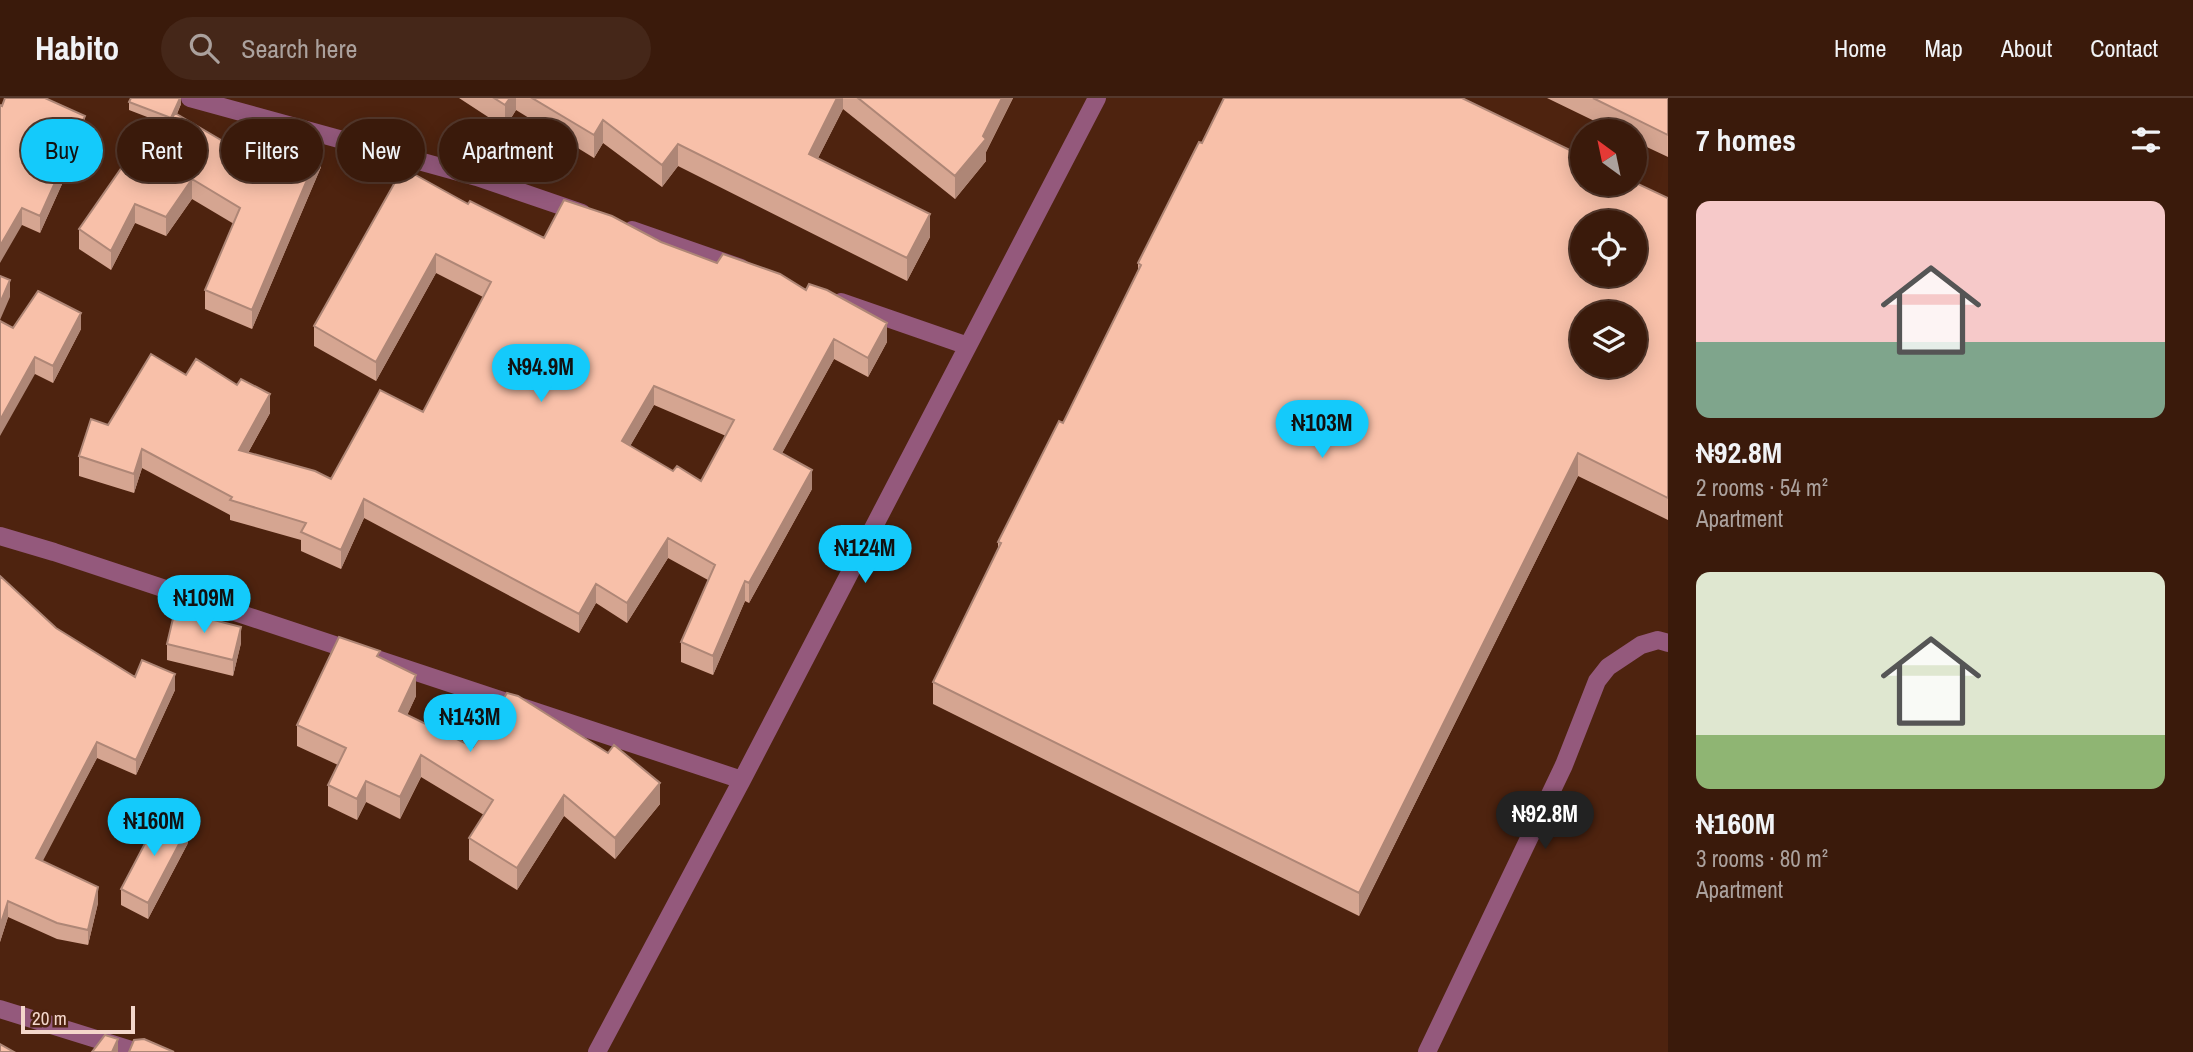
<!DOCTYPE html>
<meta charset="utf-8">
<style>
:root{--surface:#3a1a0b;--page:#452719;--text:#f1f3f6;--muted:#aba19d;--line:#54382c;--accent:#14cafb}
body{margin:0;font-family:"Archivo Narrow",sans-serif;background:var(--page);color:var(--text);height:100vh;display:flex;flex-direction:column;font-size:26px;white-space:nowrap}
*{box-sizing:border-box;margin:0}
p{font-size:23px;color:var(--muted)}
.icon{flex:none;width:38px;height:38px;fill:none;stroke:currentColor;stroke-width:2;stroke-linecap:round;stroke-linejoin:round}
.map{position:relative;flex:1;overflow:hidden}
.panel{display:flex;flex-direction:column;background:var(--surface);width:525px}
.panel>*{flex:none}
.guide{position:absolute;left:21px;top:21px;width:665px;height:63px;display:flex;gap:14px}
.needle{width:46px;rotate:327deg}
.buttons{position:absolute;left:1570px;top:21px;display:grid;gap:14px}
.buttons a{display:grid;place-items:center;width:77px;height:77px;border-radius:50%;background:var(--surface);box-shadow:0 4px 18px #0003,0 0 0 2px var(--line);font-size:35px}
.scale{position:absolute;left:21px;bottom:18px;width:114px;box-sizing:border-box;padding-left:7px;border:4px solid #f4d7cb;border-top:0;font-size:19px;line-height:24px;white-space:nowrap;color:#f4d7cb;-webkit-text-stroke:5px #4e230f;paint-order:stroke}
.price{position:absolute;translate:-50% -60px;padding:0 16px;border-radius:24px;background:var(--accent);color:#111;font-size:23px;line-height:46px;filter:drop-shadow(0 2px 4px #0008)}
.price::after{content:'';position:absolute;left:50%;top:42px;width:21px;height:16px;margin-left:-10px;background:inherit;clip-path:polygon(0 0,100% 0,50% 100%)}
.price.active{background:#222;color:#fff}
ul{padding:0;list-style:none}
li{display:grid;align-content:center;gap:14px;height:371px;padding:0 28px}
li span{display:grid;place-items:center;height:217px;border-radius:14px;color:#555}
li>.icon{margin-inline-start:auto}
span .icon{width:126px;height:126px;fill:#fffc;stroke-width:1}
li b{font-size:30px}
h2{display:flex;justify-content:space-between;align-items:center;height:84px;padding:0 28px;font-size:30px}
.chip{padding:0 24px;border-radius:32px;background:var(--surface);box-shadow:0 4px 18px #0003,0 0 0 2px var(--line);font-size:24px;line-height:63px}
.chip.active{background:var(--accent);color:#111}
header{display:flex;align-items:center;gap:42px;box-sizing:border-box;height:98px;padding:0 35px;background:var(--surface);border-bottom:2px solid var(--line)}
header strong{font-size:33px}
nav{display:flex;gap:38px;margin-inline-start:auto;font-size:24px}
.search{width:490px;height:63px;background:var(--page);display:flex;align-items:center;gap:18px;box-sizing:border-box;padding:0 24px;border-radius:38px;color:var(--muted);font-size:26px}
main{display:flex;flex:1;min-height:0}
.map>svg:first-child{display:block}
</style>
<header>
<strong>Habito</strong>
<div class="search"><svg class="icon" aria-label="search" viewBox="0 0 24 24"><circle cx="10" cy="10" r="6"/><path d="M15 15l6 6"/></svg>Search here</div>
<nav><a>Home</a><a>Map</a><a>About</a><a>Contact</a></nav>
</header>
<main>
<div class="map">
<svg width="1668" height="954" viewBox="0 0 1668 954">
<rect width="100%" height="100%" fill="#4e230f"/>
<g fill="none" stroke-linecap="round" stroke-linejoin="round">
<path stroke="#94597c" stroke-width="18" d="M190 0 477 79 582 115
M632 132 741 170
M841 204 968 248
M0 438 54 454 742 682
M0 911 138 954
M597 954 742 682 1097 0
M1427 954 1564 667 1597 583 1608 569 1641 547 1658 542 1668 545"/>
</g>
<path fill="#d5a591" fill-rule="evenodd" d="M181 0V6L177 16 260 65 321 69 252 231 205 211V192L234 126 192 101 166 138 135 125 111 172 79 151V131L142 72 168 27 129 12V4Z
M459 0H1013L986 54V63L955 101 843 11 818 60 930 139 907 183 678 68 662 89 603 45 594 60 516 12 505 30Z
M1547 0H1668V59L1634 43V33H1615Z
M0 7 85 35 40 135 22 127Z
M1202 45 1668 100V422L1578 378 1359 818 933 606V584L998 452V444L1063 325 1138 174V165Z
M468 106 544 140 661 144 887 244 868 279 834 261 782 355 812 391 749 505 745 503 713 577 681 564V544L708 482 668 460 627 525 596 505 579 535 364 420 341 471 301 453V442L230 422V417L142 370 134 395 79 378V358L108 327 186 277 270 315 248 355 331 381 423 314 483 199 436 175 376 283 314 248V228ZM654 307 726 338 701 383 673 373 630 348Z
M13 230 81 231 53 285 35 276Z
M0 478 56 530 135 579 175 592 136 677 97 660 42 763 98 805 88 847 57 841 8 819 0 844Z
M241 545 233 578 167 562V546Z
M380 559 416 598 407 617 473 649 660 706 615 761 564 718 517 792 469 762V740L484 717 421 679 400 721 366 704 357 722 328 708V687L338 667 297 648V627Z
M188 745 148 821 121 807V791Z"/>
<path fill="#ae8676" d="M180 0H181V6L171 29V20Z
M510 0H516V12L505 30V7Z
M837 0H843V11L809 78V56Z
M1002 0H1013L986 54V63L955 101V78Z
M85 18V35L40 135V118Z
M603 22V45L594 60V37Z
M678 46V68L662 89V67Z
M321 49V69L252 231V212Z
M192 81V101L166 138V119Z
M135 106V125L111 172V153Z
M22 110V127L0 165V148Z
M930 116V139L907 183V160Z
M436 156V175L376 283V264Z
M10 182V199L0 222V205Z
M81 215V231L53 285V268Z
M887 225V244L868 279V260Z
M834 241V261L774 370V351Z
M35 259V276L0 338V322Z
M654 288V307L622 362V343Z
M270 296V315L239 371V352Z
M142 351V370L134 395V376Z
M1578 355V378L1359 818V795Z
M812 372V391L749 505V485Z
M364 401V420L341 471V452Z
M668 440V460L627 525V505Z
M745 483V503L713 577V558Z
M596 486V505L579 535V516Z
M241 529V545L233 578V562Z
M175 576V592L136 677V662Z
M416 577V598L399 635V613Z
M97 644V660L36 776V760Z
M421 657V679L400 721V699Z
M366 683V704L357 722V701Z
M660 685V706L615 761V740Z
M564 697V718L517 792V770Z
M188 729V745L148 821V805Z
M98 789V805L88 847V832Z
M8 803V819L0 844V828Z
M118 941V954H112Z"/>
<path fill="#f8c0a9" stroke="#ae8676" stroke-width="2" fill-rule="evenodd" d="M5 0H45L85 18 40 118 22 110 0 148V7L2 8Z
M131 0H180L171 20 129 4Z
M494 0H510L505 7Z
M532 0H837L809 56 930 116 907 160 678 46 662 67 603 22 594 37Z
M858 0H1002L983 38 986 41 955 78Z
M1224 0H1462L1582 58V86H1634V84L1668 100V400L1578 355 1359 795 933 584 1001 445 998 444 1059 323 1063 325 1141 167 1138 165 1199 44 1202 45ZM1582 124H1634V177H1582ZM1582 215H1634V268H1582Z
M1593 0H1668V37Z
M175 15 260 65 275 30 321 49 252 212 205 192 240 110 192 81 166 119 135 106 111 153 79 131 127 62 142 72Z
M403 70 468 106 470 103 544 140 564 102 612 118 661 144 717 165 723 156 780 176 806 192 809 186 827 192 887 225 868 260 834 241 774 351 812 372 749 485 745 483 713 558 681 544 715 467 668 440 627 505 596 486 579 516 364 401 341 452 301 434 306 425 230 402 232 399 142 351 134 376 79 358 91 321 108 327 151 256 186 277 196 261 237 287 241 281 270 296 239 352 315 373 331 381 380 292 423 314 491 184 436 156 376 264 314 228ZM654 288 734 322 701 383 677 368 673 373 622 343Z
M0 178 10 182 0 205Z
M38 193 81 215 53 268 35 259 0 322V223L13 230Z
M0 478 56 530 135 579 142 562 175 576 136 662 97 644 36 760 98 789 88 832 57 825 8 803 0 828Z
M175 512 241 529 233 562 167 546Z
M339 539 380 553 377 558 416 577 399 613 473 649 507 595 518 598 608 655 614 647 660 685 615 740 564 697 517 770 469 740 493 702 421 657 400 699 366 683 357 701 328 687 346 650 297 627Z
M161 715 188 729 148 805 121 791Z
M105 937 118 941 112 954H92Z
M144 941 174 954H129L134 942Z
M0 946 14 954H0Z"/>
</svg>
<div class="buttons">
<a><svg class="needle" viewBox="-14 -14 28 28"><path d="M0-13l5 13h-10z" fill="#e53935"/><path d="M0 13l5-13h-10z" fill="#aba19d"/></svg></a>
<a><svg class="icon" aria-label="locate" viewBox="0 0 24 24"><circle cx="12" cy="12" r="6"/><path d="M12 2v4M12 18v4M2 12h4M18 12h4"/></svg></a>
<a><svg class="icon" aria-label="layers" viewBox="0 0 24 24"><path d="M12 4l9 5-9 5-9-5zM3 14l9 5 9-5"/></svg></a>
</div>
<div class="scale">20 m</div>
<b class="price" style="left:541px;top:306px">₦94.9M</b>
<b class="price" style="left:1322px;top:362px">₦103M</b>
<b class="price" style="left:865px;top:487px">₦124M</b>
<b class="price" style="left:204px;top:537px">₦109M</b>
<b class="price" style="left:470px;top:656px">₦143M</b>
<b class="price active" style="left:1545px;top:753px">₦92.8M</b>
<b class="price" style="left:154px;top:760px">₦160M</b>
<div class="guide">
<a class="chip active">Buy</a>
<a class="chip">Rent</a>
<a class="chip">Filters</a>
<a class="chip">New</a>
<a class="chip">Apartment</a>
</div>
</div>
<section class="panel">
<h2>7 homes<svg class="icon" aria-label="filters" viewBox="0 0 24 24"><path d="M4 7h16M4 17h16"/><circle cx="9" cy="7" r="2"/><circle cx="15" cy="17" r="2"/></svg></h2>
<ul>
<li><span style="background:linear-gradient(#f6c9c9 65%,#7fa58c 0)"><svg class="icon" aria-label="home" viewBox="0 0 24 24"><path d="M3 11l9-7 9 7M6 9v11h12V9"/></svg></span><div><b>₦92.8M</b><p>2 rooms · 54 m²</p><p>Apartment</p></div></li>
<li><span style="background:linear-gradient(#dfe7d0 75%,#8fb573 0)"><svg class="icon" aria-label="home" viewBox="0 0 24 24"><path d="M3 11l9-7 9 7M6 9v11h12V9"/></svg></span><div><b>₦160M</b><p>3 rooms · 80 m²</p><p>Apartment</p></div></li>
</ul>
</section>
</main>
